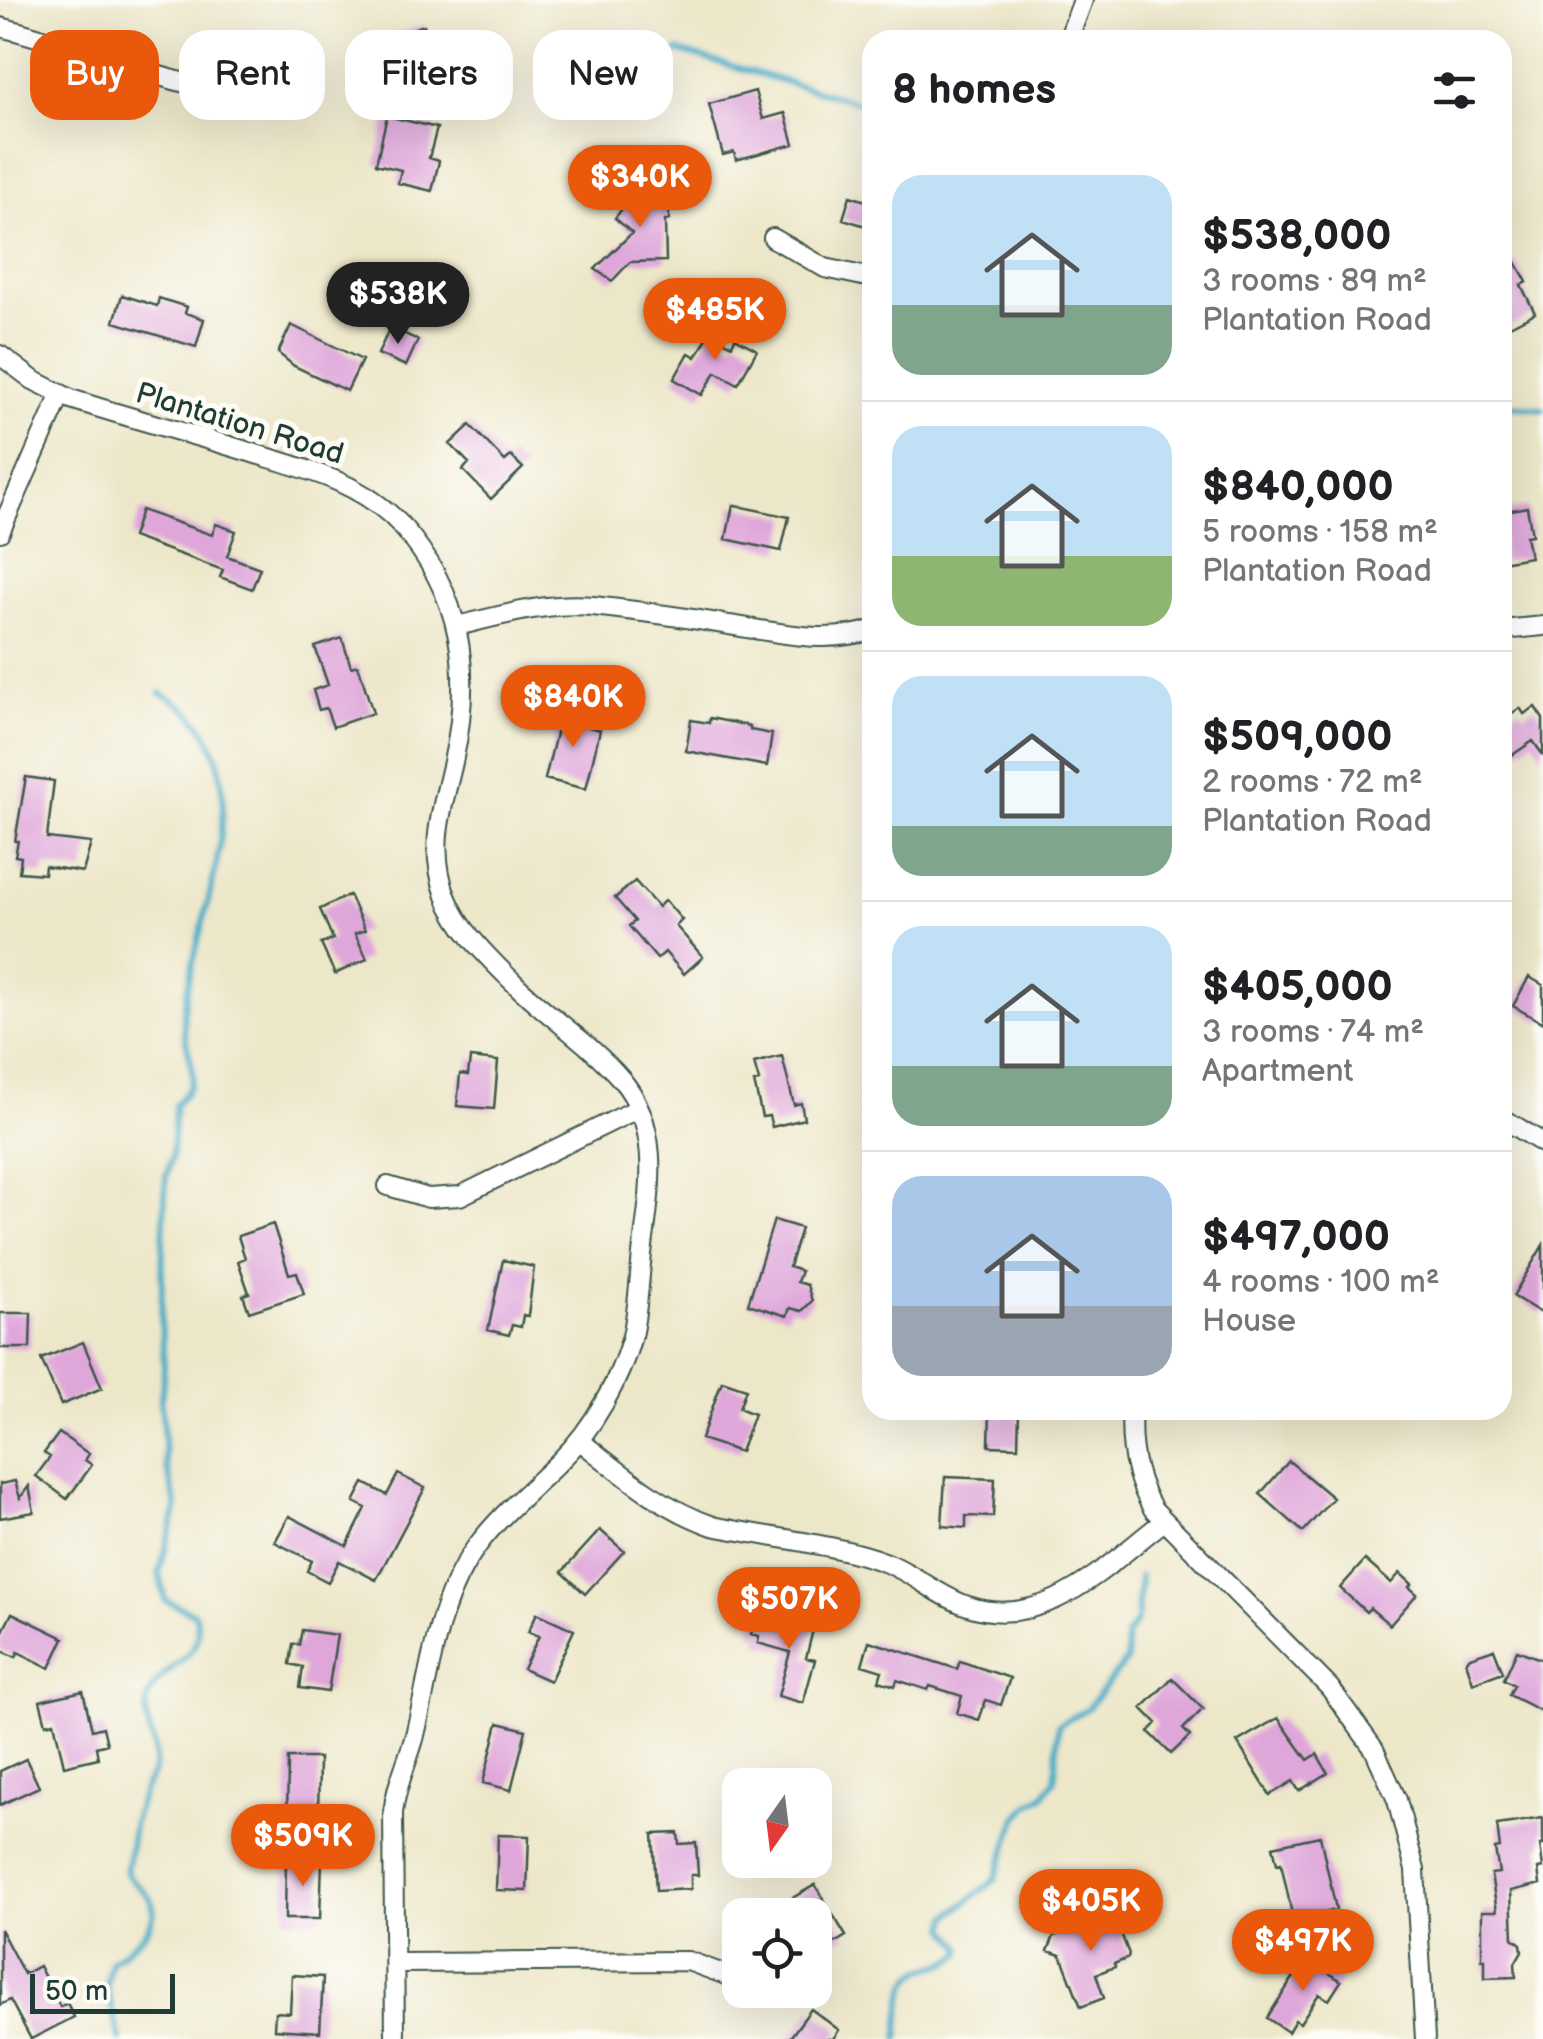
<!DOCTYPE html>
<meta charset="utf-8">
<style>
:root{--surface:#fff;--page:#f6f6f6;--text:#202124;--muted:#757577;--line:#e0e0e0;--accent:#ea580c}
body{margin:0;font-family:"Balsamiq Sans",sans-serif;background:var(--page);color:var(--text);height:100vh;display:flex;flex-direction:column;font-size:38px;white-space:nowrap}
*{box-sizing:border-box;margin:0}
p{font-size:32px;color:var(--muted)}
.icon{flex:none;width:55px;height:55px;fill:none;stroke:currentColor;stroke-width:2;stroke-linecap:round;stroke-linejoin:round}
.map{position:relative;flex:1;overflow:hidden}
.side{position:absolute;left:862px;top:30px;width:650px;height:1390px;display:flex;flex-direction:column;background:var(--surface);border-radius:30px;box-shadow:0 10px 40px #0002}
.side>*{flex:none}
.hud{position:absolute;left:30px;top:30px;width:682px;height:90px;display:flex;gap:20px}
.needle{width:65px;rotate:194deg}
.tools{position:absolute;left:722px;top:1768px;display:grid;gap:20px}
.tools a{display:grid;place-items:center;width:110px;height:110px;border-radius:20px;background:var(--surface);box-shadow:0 10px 40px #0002;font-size:50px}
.scale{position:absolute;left:30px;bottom:25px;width:145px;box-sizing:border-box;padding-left:10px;border:5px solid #1f3d34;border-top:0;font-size:28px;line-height:35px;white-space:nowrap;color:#1f3d34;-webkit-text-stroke:8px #fdfcf7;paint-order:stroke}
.price{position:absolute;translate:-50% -85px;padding:0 22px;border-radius:35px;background:var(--accent);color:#fff;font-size:32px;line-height:65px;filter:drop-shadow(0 2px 5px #0008)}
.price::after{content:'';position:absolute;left:50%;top:60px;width:30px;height:22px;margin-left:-15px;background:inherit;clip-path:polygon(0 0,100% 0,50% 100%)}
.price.current{background:#222;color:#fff}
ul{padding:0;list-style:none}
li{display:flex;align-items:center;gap:30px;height:250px;padding:0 30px}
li+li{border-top:2px solid var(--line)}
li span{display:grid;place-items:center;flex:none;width:280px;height:200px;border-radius:30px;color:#555}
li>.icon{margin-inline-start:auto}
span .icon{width:120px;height:120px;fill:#fffc;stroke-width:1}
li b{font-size:42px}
h2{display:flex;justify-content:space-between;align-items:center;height:120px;padding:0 30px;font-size:42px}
.chip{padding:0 35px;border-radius:30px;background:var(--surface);box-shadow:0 10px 40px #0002;font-size:35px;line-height:90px}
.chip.current{background:var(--accent);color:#fff}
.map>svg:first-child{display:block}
</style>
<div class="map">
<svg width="1543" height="2039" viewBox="0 0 1543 2039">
<rect width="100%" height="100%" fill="#fdfcf7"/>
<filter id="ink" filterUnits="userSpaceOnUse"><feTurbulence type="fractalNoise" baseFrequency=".01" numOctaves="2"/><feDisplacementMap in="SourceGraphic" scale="20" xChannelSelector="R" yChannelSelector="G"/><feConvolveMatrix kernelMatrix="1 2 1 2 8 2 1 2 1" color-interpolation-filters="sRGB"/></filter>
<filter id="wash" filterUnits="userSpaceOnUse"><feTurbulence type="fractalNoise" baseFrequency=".0048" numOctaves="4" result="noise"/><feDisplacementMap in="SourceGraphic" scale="40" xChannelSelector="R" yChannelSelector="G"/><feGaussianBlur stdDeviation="2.25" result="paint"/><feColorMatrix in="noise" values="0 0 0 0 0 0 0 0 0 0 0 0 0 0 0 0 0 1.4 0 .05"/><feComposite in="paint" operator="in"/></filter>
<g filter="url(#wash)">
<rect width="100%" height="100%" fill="#ede7c9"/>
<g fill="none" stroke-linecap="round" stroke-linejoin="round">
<path stroke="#46abc6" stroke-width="6" d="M547 41 565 59 602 70 618 69 679 51 860 103 872 111
M1502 404 1543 409
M120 2039 106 1987 111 1961C129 1948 168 1923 148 1896 141 1886 131 1883 126 1871 131 1847 132 1817 142 1794 147 1782 156 1772 155 1757 155 1736 140 1718 149 1696 163 1660 209 1661 195 1614L165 1600 159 1573 177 1507 166 1465 161 1401 164 1366 161 1322 163 1243 166 1176 172 1156 175 1105C202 1080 191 1067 185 1036 182 1024 184 1009 186 997 199 907 275 749 161 693
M898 2039C901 2019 900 1978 922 1970 938 1965 947 1965 961 1954L962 1947 947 1928 949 1916 995 1880 1017 1818 1030 1804 1043 1796 1055 1780 1058 1725 1088 1708 1127 1660 1126 1636 1137 1621 1140 1576"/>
</g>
<g id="blocks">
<path fill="#dfa6da" d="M424 25 438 65 393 80 386 60 372 65 365 44Z
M755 91 763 119 785 113 794 144 736 160 734 152 723 155 709 104Z
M387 116 437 128 429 158 439 161 432 191 398 183 401 170 376 164Z
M650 176V193L661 192V203H669V220L665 221 666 261 630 262 612 281 595 269 632 233 615 218 625 205V193H635V177Z
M850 196 872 203V228L843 219Z
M1516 262 1527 282 1521 285 1535 313 1502 330V269Z
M122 295 157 306 159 298 187 307 185 313 204 319 196 347 114 322Z
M291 325 362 360 347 391 294 366 278 353Z
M390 327 418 340 406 366 378 354Z
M710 333 732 345 735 338 757 350 738 384 716 372 702 395 674 379 689 353 696 357Z
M470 425 505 461 511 456 523 468 491 499 463 470 469 463 450 444Z
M1502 503 1512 510 1527 507 1532 535 1526 536 1530 557 1502 562Z
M733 505 789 517 781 551 726 539Z
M141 510 212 535 216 524 236 531 227 556 260 568 252 589 220 577 223 570 132 537Z
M342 638 351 667 358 665 373 713 333 727 326 708 319 710 313 690 328 685 315 647Z
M1535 707 1543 719V755L1533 741 1502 762V720L1520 708 1524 714Z
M562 709 591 716 589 727 600 730 586 789 545 779Z
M710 718 750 726V730L772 734 767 766 686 751 691 720 709 723Z
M26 777 54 781 47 838 91 843 83 872 45 866 44 874 19 872 21 857 15 856 18 841H15Z
M635 881 658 907 665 900 682 920 676 926 703 957 684 974 665 952 657 959 629 926 635 921 615 898Z
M349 895 365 930 355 934 367 959 335 974 321 944 333 939 320 909Z
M1529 977 1543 985V1023L1513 1006Z
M782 1056 794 1105 801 1103 804 1119 772 1127 769 1116 762 1117 754 1082 759 1081 754 1063Z
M470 1058 498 1061 494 1109 457 1106 460 1074 468 1075Z
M774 1220 801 1228 789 1267 801 1271 797 1282 807 1285 812 1301 802 1311 790 1308 787 1316 748 1304Z
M273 1224 289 1274 297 1272 304 1294 249 1312 243 1295 249 1293 238 1261 245 1258 238 1236Z
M1543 1245V1314L1513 1296Z
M503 1260 534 1267 528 1316 523 1315 521 1327 512 1325 509 1335 488 1330Z
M0 1313H31L30 1348H0Z
M83 1342 102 1388 61 1405 41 1359Z
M722 1381 746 1389 739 1408 754 1414 740 1452 701 1439Z
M990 1410H1019L1018 1447 989 1446Z
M59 1433 89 1454 85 1460 92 1465 67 1499 36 1476 50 1457 44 1453Z
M1289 1461 1333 1498 1303 1532 1260 1494Z
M398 1474 425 1488 376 1580 339 1561 328 1582 307 1571 312 1561 275 1542 289 1516 347 1546 366 1508 354 1502 364 1483 387 1495Z
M945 1477 995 1479 993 1517 966 1516V1528L942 1526Z
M15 1481 20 1498 29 1486 34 1512 0 1518V1484Z
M600 1530 624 1551 585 1594 562 1572Z
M1365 1560 1391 1583 1400 1573 1412 1584 1409 1587 1417 1594 1390 1625 1370 1608 1366 1612 1340 1588Z
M12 1613 64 1638 50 1668 18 1652 16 1657 0 1650V1637Z
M537 1613 574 1630 550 1681 523 1669 539 1636 528 1632Z
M766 1614 814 1626 806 1658 815 1660 803 1703 778 1696 790 1652 758 1643 759 1636 751 1634 756 1616 765 1618Z
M302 1630 337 1635 328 1692 300 1688 303 1667 290 1664 293 1644 299 1645Z
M869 1641 957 1669 960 1661 1010 1678 1001 1705 986 1700 979 1720 957 1713 962 1696 930 1686 928 1690 897 1680 895 1686 879 1681 882 1671 862 1665Z
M1494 1649 1503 1672 1473 1683 1466 1662 1470 1657Z
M1517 1650 1543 1660V1712L1509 1695 1514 1685 1504 1679Z
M1172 1678 1203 1709 1183 1729 1190 1736 1171 1754 1149 1732 1157 1723 1142 1708Z
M83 1691 92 1730 103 1727 107 1744 96 1747 98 1758 64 1766 54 1722 46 1724 40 1701Z
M1278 1718 1308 1760 1317 1754 1328 1773 1299 1791 1293 1781 1270 1795 1237 1742Z
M498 1723 526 1730 511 1790 483 1783Z
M288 1758H319L318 1823H287Z
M26 1759 39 1787 0 1805V1771Z
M1543 1818V1845H1540L1543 1868 1538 1869 1540 1884 1511 1891 1513 1938 1521 1944 1522 1951 1515 1963 1516 1977 1485 1978V1959H1482V1911H1497L1491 1874 1499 1873 1495 1849 1500 1848 1497 1825Z
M678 1833 679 1844 696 1843 698 1875H691V1889L656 1891 653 1834Z
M498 1835 529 1836 527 1891 496 1890Z
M1320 1836 1336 1909 1293 1919 1281 1863 1277 1864 1273 1846Z
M286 1859 322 1860 320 1919H285Z
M815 1885 846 1936 815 1955V1915H788L782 1904Z
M1105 1910 1113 1912 1129 1954 1128 1958 1114 1964 1115 1967 1096 1974 1104 1998 1081 2007 1061 1955 1048 1951 1054 1936 1091 1922 1094 1915Z
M0 1929 24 1974 39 1966 60 2007 67 2003 74 2017 31 2039 10 2000 0 2005Z
M1306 1958 1341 1981 1329 2000 1319 1994 1300 2023 1295 2020 1288 2032 1267 2018Z
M292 1975 323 1977 320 2032 274 2029 275 2012 290 2013Z
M811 2009 839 2030 833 2039H789Z"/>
</g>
</g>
<g filter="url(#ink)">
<use href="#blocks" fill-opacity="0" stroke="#3e564a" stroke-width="2.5"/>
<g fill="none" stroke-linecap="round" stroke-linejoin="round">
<defs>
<path id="street" d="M0 27C98 50 189 101 293 93
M1068 40 1083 0
M773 238 825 268 872 278
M0 355 33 380 71 399C129 418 188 433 246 451 301 468 359 480 400 524 463 594 473 672 453 762 442 811 428 845 446 896 459 930 488 957 513 982 547 1016 590 1043 621 1079 664 1129 649 1196 642 1254 639 1281 638 1310 632 1336 620 1380 593 1429 560 1461 532 1489 501 1514 477 1546 436 1601 431 1670 415 1735 408 1762 396 1784 393 1813L395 2039
M0 532 61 394
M457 626C503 615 546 602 593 606 638 611 684 617 729 625 778 632 824 645 872 630
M1502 630 1543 626
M1502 1118 1543 1143
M388 1186 428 1198 460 1196 639 1108
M1132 1410C1129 1446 1135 1478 1153 1509L1330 1688 1374 1749 1397 1800 1415 1870 1425 2039
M579 1440C622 1474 661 1508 713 1526 765 1537 838 1544 887 1563 915 1574 938 1596 968 1606 1046 1632 1107 1564 1163 1522
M395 1963 688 1961 737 1979"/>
</defs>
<use href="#street" stroke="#3e564a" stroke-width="22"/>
<use href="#street" stroke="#fff" stroke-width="18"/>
</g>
</g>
<g text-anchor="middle" stroke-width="10" stroke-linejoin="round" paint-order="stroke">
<g font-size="30" fill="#1f3d34" stroke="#fdfcf7">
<text transform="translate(240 423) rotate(17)" y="10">Plantation Road</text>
</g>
</g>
</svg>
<div class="tools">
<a><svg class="needle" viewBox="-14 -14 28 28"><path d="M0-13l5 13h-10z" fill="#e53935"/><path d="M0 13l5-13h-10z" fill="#757577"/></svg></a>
<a><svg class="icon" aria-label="locate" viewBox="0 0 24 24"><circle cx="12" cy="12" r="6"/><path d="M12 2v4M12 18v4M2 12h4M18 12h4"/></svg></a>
</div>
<div class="scale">50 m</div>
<b class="price" style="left:640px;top:230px">$340K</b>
<b class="price current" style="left:398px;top:347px">$538K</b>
<b class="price" style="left:715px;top:363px">$485K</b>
<b class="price" style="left:573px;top:750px">$840K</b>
<b class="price" style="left:789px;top:1652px">$507K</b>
<b class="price" style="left:303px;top:1889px">$509K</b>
<b class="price" style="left:1091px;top:1954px">$405K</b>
<b class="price" style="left:1303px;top:1994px">$497K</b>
<div class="hud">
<a class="chip current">Buy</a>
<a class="chip">Rent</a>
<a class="chip">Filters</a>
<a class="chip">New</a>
</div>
<section class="side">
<h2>8 homes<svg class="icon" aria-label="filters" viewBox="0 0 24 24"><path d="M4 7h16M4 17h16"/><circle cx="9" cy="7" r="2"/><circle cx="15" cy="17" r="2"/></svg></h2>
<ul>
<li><span style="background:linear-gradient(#bfe0f5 65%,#7fa58c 0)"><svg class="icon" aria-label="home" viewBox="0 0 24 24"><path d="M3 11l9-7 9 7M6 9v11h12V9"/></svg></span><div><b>$538,000</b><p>3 rooms · 89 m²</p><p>Plantation Road</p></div></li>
<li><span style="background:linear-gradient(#bfe0f5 65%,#8fb573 0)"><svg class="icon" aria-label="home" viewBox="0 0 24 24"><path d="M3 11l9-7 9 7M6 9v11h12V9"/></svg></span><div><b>$840,000</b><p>5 rooms · 158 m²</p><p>Plantation Road</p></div></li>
<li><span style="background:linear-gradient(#bfe0f5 75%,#7fa58c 0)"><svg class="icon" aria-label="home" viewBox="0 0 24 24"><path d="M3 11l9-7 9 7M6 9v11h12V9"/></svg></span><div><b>$509,000</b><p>2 rooms · 72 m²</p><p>Plantation Road</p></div></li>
<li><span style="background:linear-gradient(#bfe0f5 70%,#7fa58c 0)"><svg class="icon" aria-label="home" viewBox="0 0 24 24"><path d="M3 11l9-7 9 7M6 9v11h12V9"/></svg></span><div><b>$405,000</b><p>3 rooms · 74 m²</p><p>Apartment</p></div></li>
<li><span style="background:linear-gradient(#a9c7e8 65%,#9aa5b1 0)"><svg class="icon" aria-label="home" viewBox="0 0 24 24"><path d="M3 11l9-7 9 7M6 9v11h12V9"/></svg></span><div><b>$497,000</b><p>4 rooms · 100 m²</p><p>House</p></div></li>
</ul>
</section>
</div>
